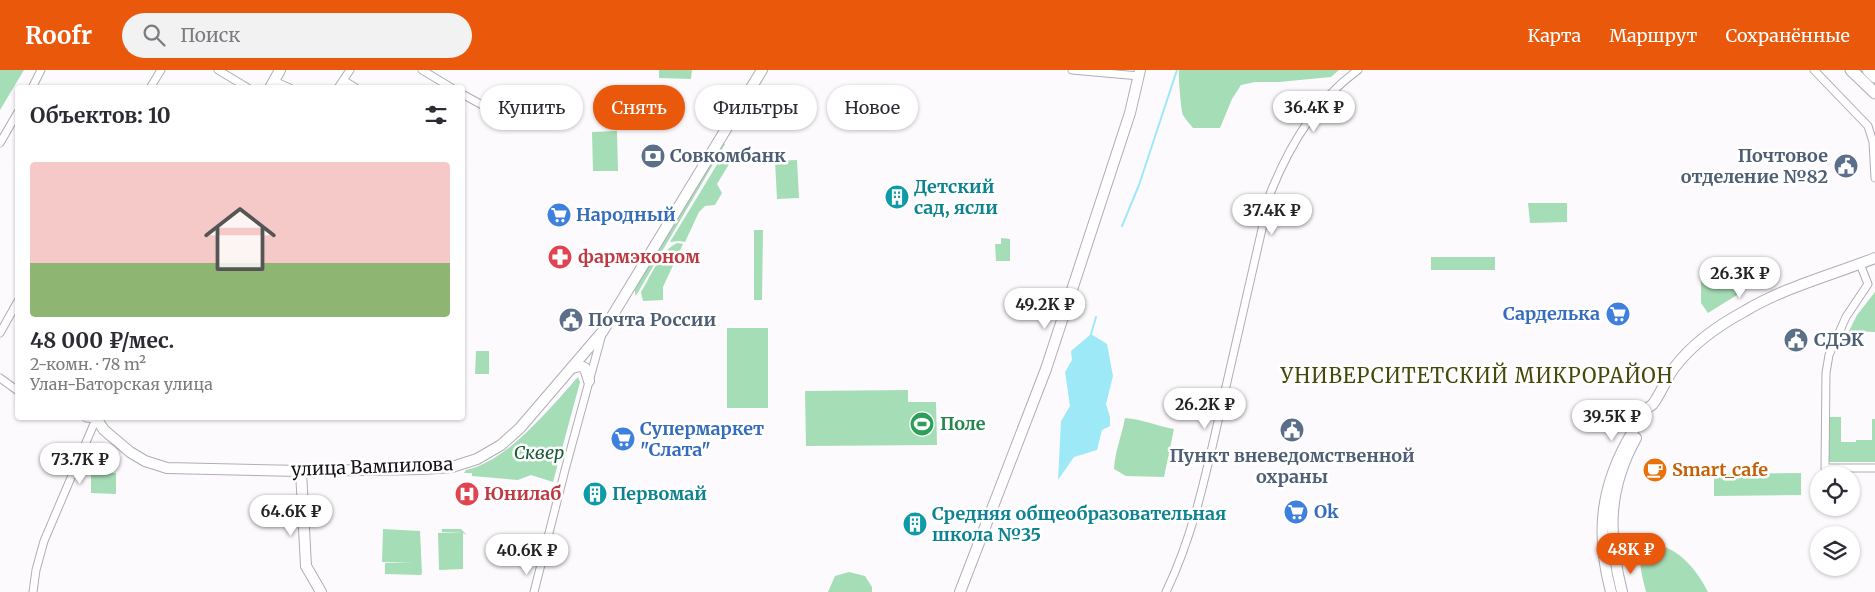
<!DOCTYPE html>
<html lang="ru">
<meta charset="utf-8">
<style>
:root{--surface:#fff;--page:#f2f2f3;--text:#2b2b33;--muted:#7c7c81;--line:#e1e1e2;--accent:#ea580c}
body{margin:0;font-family:Merriweather,serif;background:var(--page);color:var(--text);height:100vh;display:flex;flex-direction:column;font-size:19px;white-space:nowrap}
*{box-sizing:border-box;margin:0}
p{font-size:16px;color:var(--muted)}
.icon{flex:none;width:28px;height:28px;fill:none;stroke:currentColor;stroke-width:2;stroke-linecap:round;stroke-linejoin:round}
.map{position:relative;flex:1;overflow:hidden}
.sheet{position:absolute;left:15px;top:15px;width:450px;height:335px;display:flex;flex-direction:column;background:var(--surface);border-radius:5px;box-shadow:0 1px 4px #0004}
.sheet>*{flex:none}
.top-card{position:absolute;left:480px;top:15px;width:475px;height:45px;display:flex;gap:10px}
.buttons{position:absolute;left:1810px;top:396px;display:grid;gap:10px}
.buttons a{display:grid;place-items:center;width:50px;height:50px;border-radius:50%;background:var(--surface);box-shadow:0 1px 4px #0004;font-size:25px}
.price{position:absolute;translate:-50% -42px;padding:0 11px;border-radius:18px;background:#fff;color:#222;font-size:16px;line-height:32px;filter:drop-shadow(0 1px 2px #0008)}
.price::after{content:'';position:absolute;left:50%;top:30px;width:15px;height:11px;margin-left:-8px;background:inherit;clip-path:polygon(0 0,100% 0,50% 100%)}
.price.selected{background:var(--accent);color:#fff}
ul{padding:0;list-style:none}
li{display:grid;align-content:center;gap:10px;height:265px;padding:0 15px}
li+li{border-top:1px solid var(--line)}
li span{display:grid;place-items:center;height:155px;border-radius:5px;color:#555}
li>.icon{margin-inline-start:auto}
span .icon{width:90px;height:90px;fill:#fffc;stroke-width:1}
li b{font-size:21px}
h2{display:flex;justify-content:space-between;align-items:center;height:60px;padding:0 15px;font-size:21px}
.chip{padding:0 18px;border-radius:22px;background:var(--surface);box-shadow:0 1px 4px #0004;font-size:18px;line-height:45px}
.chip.selected{background:var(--accent);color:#fff}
header{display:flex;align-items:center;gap:30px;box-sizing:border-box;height:70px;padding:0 25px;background:var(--accent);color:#fff}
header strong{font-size:24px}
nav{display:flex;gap:28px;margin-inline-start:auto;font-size:18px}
.search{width:350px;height:45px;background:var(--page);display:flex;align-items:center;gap:12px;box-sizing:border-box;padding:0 18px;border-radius:28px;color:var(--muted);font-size:19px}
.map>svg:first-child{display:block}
</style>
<header>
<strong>Roofr</strong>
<div class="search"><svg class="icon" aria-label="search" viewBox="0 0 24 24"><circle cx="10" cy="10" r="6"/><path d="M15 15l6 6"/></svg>Поиск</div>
<nav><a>Карта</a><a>Маршрут</a><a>Сохранённые</a></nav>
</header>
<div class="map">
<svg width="1875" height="522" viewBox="0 0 1875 522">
<rect width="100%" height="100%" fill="#fdfafe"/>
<path fill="#a5ddb6" d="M0 0H24L0 40Z
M659 0H692L691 9 659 8Z
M1179 0H1339L1331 7 1279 12H1255L1241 15 1232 29 1220 58H1193C1190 54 1185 49 1183 45 1181 42 1178 3 1179 0Z
M617 61 618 101H593L592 62Z
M722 72 725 74 637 224 635 225V218Z
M724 83 734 86 717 114 722 123 715 135 705 136 699 142 685 172 679 171 670 172Z
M797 90 799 128 777 129 775 91Z
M1528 133H1567V152L1530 153Z
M754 160H763L762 230H754Z
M1001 168 1010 169V191H996L995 174H1001Z
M677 173 683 174 663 217V230L643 231 641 222C651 206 660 181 677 173Z
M1431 187H1495V200H1431Z
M1755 199 1761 210 1708 243 1701 233V204L1736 203Z
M1875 222V262L1849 261 1857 245Z
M727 258H768V338H727Z
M476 281H489V304H475Z
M578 307 580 312 553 412 531 405 518 410 472 406V403H464L466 400C507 392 551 337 578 307Z
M908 320V332H936L937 375 806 376 805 321Z
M1829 347H1841V372H1856V370H1872V349H1875V392H1829Z
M1125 348C1142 349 1157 356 1174 359L1164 407 1126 406 1114 399C1115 381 1122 365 1125 348Z
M91 402 116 403V424L91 423Z
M1801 403V425L1714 426V404Z
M383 459 420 461 422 503 421 505 385 504V493H413L382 492Z
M442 459H461L467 465 463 463V499L439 500 438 463 462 462H442Z
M1655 474C1680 479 1697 500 1708 522H1646C1643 507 1631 477 1655 474Z
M849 502 865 506 872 517V522H828L835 506Z"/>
<path fill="#9ee9f8" d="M1091 264 1107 274 1113 306 1106 334 1110 347V356L1102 360 1097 380 1074 387 1058 410 1061 351 1070 336 1065 302 1072 290 1071 281Z"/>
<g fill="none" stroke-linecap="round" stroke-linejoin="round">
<path stroke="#9ee9f8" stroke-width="2" d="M1122 156 1139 115 1177 0
M1091 264 1096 247"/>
<defs>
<path id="street" d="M218 0 248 18
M422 0 452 18
M1072 0 1139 6
M1814 0 1868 56 1873 72 1875 108
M343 10 356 18
M274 11 290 18
M32 18 41 0
M150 18 161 0
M338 18 350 0
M462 24 484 36
M0 73 18 42
M1860 194 1868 214 1846 247 1829 285 1826 303 1825 398H1875
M0 263 18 231
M0 308 18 321
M33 522 36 500 44 471 96 349 86 348
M534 522 565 400 602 264
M1166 522C1195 462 1207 398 1222 334 1238 264 1254 194 1270 124 1289 76 1316 30 1358 0"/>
<path id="secondary" d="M270 18 280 0
M572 298 580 296 585 298 589 311
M96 348 104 360 130 382 145 391 167 398 301 401 423 399 452 397 477 389 501 375 520 358 603 261 762 0
M301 401 306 496 321 522
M960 522 1046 299 1130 43 1140 0
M1611 522C1595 462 1601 414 1633 361 1637 355 1640 348 1644 342 1646 338 1650 337 1653 334 1661 323 1666 309 1674 298 1692 274 1719 255 1745 241 1785 217 1832 205 1875 188
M1622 522C1608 466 1607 420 1636 368"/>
<path id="primary" d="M1851 0 1875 23
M1868 0 1875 7"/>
</defs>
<use href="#street" stroke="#b2acb5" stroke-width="9"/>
<use href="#secondary" stroke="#b2acb5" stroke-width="12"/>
<use href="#primary" stroke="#b2acb5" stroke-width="13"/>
<use href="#street" stroke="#fff" stroke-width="7"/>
<use href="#secondary" stroke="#fff" stroke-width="10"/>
<use href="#primary" stroke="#fff" stroke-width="11"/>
</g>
<defs>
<symbol id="bank-disc" viewBox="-11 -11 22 22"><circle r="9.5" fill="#5c6f8a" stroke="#fff"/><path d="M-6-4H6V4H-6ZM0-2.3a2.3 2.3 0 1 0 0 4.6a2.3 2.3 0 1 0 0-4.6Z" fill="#fff"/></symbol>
<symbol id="civic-disc" viewBox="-11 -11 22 22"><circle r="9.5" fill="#5c6f8a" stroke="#fff"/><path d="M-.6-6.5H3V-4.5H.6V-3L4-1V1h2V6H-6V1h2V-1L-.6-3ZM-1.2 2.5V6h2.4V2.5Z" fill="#fff"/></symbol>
<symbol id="building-disc" viewBox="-11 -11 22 22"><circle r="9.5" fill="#0f9aa8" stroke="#fff"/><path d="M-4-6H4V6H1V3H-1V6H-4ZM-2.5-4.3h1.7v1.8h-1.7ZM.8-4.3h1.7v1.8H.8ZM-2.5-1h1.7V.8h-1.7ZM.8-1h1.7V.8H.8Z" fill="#fff"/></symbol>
<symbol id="supermarket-disc" viewBox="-11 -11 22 22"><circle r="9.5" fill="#3f7fe0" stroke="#fff"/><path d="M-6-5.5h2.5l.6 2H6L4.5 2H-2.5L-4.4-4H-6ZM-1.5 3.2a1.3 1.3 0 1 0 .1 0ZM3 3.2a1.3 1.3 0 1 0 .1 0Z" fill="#fff"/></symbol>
<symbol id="pharmacy-disc" viewBox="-11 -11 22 22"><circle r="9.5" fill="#e0444e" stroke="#fff"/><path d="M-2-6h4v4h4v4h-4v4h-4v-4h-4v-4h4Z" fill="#fff"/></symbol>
<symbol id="stadium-disc" viewBox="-11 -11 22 22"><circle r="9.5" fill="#2e9e5b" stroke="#fff"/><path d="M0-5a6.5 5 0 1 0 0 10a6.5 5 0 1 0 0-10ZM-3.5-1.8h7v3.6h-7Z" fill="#fff"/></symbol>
<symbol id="cafe-disc" viewBox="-11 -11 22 22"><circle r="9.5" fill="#e8710a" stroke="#fff"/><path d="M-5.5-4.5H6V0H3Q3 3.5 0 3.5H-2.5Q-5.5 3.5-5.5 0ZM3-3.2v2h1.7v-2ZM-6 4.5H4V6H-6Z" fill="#fff"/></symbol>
<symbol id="hospital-disc" viewBox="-11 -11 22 22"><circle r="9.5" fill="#e0444e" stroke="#fff"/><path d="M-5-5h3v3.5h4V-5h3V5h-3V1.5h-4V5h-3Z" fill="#fff"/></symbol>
</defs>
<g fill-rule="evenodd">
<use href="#bank-disc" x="639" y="72" width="28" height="28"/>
<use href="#civic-disc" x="1832" y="82" width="28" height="28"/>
<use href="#building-disc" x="883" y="113" width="28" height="28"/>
<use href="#supermarket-disc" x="545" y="131" width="28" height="28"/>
<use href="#pharmacy-disc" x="546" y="173" width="28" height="28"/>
<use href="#supermarket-disc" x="1604" y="230" width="28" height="28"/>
<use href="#civic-disc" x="557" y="236" width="28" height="28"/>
<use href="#civic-disc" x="1782" y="256" width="28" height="28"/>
<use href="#stadium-disc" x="908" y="340" width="28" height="28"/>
<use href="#civic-disc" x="1278" y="346" width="28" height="28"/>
<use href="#supermarket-disc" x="609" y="355" width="28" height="28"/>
<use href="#cafe-disc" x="1641" y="386" width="28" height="28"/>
<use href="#hospital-disc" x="453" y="410" width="28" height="28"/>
<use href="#building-disc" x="581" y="410" width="28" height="28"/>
<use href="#supermarket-disc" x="1282" y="428" width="28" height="28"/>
<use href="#building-disc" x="901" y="440" width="28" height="28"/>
</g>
<g text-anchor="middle" stroke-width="5" stroke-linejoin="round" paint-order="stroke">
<g font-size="18" font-weight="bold" fill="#4e5e75" stroke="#fff" text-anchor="start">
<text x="670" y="92">Совкомбанк</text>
<text x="1828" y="92" text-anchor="end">Почтовое<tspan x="1828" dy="21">отделение №82</tspan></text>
<text x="588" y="256">Почта России</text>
<text x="1814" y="276">СДЭК</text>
<text x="1292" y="392" text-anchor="middle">Пункт вневедомственной<tspan x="1292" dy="21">охраны</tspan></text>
</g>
<g font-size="18" font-weight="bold" fill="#0d838f" stroke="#fff" text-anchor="start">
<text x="914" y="123">Детский<tspan x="914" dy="21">сад, ясли</tspan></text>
<text x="612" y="430">Первомай</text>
<text x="932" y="450">Средняя общеобразовательная<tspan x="932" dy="21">школа №35</tspan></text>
</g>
<g font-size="18" font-weight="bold" fill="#366cbe" stroke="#fff" text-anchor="start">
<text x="576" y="151">Народный</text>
<text x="1600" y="250" text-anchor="end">Сарделька</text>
<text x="640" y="365">Супермаркет<tspan x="640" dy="21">"Слата"</tspan></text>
<text x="1314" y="448">Ok</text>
</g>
<g font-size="18" font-weight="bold" fill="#be3a42" stroke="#fff" text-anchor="start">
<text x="578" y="193">фармэконом</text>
<text x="484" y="430">Юнилаб</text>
</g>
<g font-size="18" font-weight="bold" fill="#27864d" stroke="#fff" text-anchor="start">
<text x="940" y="360">Поле</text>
</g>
<g font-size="18" font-style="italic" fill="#165d36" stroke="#fff">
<text x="539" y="389">Сквер</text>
</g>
<g font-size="18" fill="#151216" stroke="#fff">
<text transform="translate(372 397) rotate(-2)" y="6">улица Вампилова</text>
</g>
<g font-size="18" font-weight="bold" fill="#c56008" stroke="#fff" text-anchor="start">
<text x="1672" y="406">Smart_cafe</text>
</g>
<g font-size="20" letter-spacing="1" fill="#47490b" stroke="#fff">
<text x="1477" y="313">УНИВЕРСИТЕТСКИЙ МИКРОРАЙОН</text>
</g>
</g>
</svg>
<div class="buttons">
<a><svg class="icon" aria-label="locate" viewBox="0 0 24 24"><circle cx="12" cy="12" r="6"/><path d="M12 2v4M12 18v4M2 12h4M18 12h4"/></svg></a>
<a><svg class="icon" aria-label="layers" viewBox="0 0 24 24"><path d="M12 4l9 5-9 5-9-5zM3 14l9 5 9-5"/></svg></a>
</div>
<b class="price" style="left:1314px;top:63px">36.4K ₽</b>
<b class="price" style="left:1272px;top:166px">37.4K ₽</b>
<b class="price" style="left:1740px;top:229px">26.3K ₽</b>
<b class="price" style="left:1045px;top:260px">49.2K ₽</b>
<b class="price" style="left:1205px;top:360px">26.2K ₽</b>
<b class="price" style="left:1612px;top:372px">39.5K ₽</b>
<b class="price" style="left:80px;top:415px">73.7K ₽</b>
<b class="price" style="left:291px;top:467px">64.6K ₽</b>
<b class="price selected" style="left:1631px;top:505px">48K ₽</b>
<b class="price" style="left:527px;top:506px">40.6K ₽</b>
<div class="top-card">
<a class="chip">Купить</a>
<a class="chip selected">Снять</a>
<a class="chip">Фильтры</a>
<a class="chip">Новое</a>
</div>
<section class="sheet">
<h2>Объектов: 10<svg class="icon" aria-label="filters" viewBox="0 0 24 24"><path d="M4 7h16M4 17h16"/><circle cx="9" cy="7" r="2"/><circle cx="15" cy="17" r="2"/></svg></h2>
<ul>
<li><span style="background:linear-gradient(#f6c9c9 65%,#8fb573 0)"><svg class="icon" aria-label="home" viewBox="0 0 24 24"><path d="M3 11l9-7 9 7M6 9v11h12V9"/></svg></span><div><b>48 000 ₽/мес.</b><p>2-комн. · 78 m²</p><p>Улан-Баторская улица</p></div></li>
</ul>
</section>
</div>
